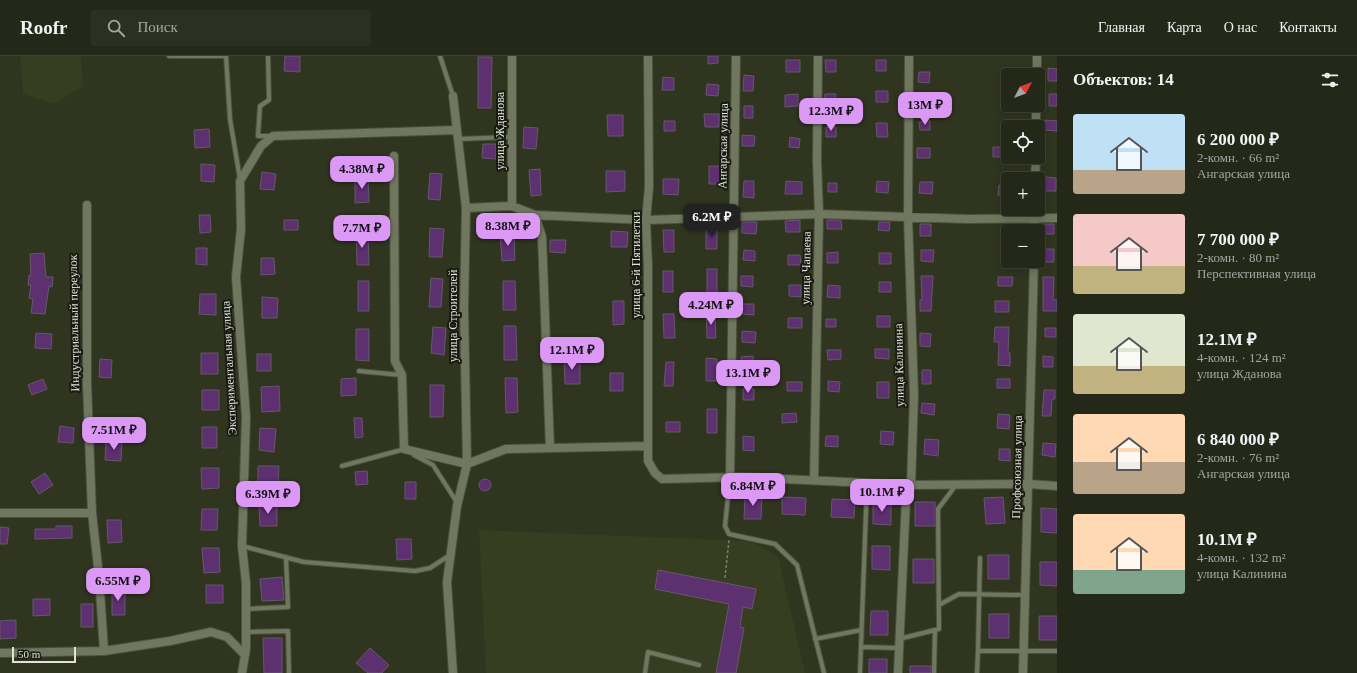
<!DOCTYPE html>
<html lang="ru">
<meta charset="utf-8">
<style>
:root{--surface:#242818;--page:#2c3021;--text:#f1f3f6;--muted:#a3a6a2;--line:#414437;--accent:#db99f5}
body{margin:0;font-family:"Times New Roman",serif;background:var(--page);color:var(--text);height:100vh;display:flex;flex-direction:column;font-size:15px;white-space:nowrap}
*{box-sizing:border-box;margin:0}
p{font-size:13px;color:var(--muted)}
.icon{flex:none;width:22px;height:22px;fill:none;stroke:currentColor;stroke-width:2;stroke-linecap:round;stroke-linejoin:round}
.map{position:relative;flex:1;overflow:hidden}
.sheet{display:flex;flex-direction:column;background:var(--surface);width:300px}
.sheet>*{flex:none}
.needle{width:26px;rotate:49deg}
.fabs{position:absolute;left:1001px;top:12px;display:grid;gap:8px}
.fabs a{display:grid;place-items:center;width:44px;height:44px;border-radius:4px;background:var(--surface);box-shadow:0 2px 10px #0003,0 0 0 1px var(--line);font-size:20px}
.scale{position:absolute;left:12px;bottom:10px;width:64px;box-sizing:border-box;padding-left:4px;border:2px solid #e0e3d6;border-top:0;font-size:11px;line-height:14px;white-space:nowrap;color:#e0e3d6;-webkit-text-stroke:3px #191b12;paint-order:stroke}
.price{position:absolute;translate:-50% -34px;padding:0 9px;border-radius:8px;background:var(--accent);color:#111;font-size:13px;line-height:26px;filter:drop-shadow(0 1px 2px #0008)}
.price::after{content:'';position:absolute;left:50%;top:24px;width:12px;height:9px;margin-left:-6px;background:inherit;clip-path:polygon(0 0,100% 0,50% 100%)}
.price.selected{background:#222;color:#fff}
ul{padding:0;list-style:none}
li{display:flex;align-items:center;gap:12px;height:100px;padding:0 16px}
li span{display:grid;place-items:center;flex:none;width:112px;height:80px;border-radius:4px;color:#555}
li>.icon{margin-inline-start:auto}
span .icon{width:48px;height:48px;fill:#fffc;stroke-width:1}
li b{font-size:17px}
h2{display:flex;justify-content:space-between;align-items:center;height:48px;padding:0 16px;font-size:17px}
header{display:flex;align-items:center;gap:24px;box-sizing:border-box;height:56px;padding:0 20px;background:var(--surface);border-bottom:1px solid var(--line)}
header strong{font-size:19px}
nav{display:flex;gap:22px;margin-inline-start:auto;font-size:14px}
.search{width:280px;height:36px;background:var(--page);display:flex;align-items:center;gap:10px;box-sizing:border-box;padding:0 14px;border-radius:4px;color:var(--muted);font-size:15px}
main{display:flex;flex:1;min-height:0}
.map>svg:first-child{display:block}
</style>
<header>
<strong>Roofr</strong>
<div class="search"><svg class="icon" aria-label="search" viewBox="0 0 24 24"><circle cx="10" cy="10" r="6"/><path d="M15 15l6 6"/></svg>Поиск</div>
<nav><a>Главная</a><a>Карта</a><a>О нас</a><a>Контакты</a></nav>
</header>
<main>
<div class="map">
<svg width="1057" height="617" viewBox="0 0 1057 617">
<rect width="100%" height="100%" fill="#303520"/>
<path fill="#363d21" d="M20 0H81L83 30 54 48 23 38Z
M479 474 750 485 778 500 805 617H486Z"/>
<path fill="#5d306f" stroke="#66586b" d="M285 0H300V16L284 15Z
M708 0H718V7L708 8Z
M478 1H492L491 52H478Z
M786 4H800V16H786Z
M825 4H836V16H826Z
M876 4H886V15H876Z
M1048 12 1057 13V25H1048Z
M919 16H930L929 27 918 26Z
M744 19 754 20 753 35H743Z
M663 21 674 22V34H662Z
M707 28 719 29 718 40 706 39Z
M876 35H888V46H876Z
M798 38V50L785 51V39Z
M825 38H836L835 47H824Z
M1049 38H1057V50H1049Z
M929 41 930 52H919V42Z
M744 50H753V62H744Z
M704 58H719V71H705Z
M607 59H623V80H608Z
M1045 64 1057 65V75L1045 74Z
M664 65H675V75H664Z
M930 65V74H920L919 66Z
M876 67H887L888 81H877Z
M524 71 538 72 536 93 523 92Z
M826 71H836V81H826Z
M209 73 210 91 195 92 194 74Z
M742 79 755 80 754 90H742Z
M790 81 800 83 799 92 789 91Z
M483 88H496V103L482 102Z
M993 91H1008V101H993Z
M917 92H930V102H917Z
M201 108 215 109 214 126 201 125Z
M709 110H721V128H709Z
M540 113 541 139 531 140 529 114Z
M606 115H625V135L606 136Z
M262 116 276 118 274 134 260 133Z
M430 117 442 118 440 144 428 143Z
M1045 121 1056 122V135H1045Z
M355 122H368L369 146 355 147Z
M663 123H679L678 139 663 138Z
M744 125H754V142L743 141Z
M786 125 802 126V138H785Z
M877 125 889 126 888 137 876 136Z
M920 126H933L932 138 919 137Z
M828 127H837V136H828Z
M999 129 1008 130V140L998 139Z
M199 159H210L211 176 200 177Z
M284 164H298V174H284Z
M800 164V176H786L785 165Z
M827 164H841L842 173H827Z
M742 166H757L756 178 742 177Z
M879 166H890L889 175 878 174Z
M920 168H931V180H920Z
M1043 168H1054V178H1043Z
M706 170H717V193H706Z
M430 172 444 173 442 201H429Z
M663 174H674V196H664Z
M611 175 628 176 627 191H611Z
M356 177H368L369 209H357Z
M514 178 515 204 502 205 500 179Z
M550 184H566L565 197 550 196Z
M196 192H207V209L196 208Z
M1043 193H1054V206H1043Z
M744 194 755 195V205L743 204Z
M921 194H934L933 206 921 205Z
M1001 195H1008V206H1001Z
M838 196V207H827V197Z
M44 197 46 221H53L52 231 49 230 45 258 31 257 33 243 29 242 31 229H28L29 219 31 220 30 198Z
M879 197H891V208H879Z
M788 199H800L801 209H788Z
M261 202H274L275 218 261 219Z
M707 213H717V239H707Z
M663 215H673V236H663Z
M741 220H753V231L741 230Z
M921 220H933L931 255H920V244H922Z
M998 221H1013L1012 230H998Z
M1043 221H1054L1053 244H1057V255H1043Z
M431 222 443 223 441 251H429Z
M358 225H369V255H358Z
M503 225H515L516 254H503Z
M879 226H891V236H879Z
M789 229H801V241L789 240Z
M828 229 840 230V242L827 241Z
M200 238H216V259L199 258Z
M262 241 278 242 277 262H262Z
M613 245H624V268L613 269Z
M995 245H1009V256H995Z
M742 248H754V259L742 258Z
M706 257H715L716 282H707Z
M663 258H674L675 282H664Z
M877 260H890V271H877Z
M788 262H802V272H788Z
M826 263H836V271H826Z
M504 270H516L517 304H504Z
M433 271 446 272 444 299 431 297Z
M995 271H1009L1008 297H1010V310L998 309 999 286H994Z
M1045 272H1056V281H1045Z
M356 273H369V305L356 304Z
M742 275 756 276 755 287 742 286Z
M36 277 52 278 51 293 35 292Z
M920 277 931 278 930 291 920 290Z
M875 293H889V303L875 302Z
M827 294H841V303L828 304Z
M201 297H218V318H201Z
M257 298H271V315H257Z
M753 300 754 311 742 312 741 301Z
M1043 300 1053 301V311H1043Z
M564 302H580V328H565Z
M706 302 717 303 716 325H706Z
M100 303 112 304 111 322 99 321Z
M666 306H674L673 330H664Z
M922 314H931V328H922Z
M610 317H623V335H610Z
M356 322V339L341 340V323Z
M505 322H517L518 356 506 357Z
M43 323 47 333 32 339 28 329Z
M997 323H1010V332H997Z
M828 325 840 326 839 336 828 335Z
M787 326H802V335H787Z
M877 326H889V342H877Z
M430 329H444L443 361H430Z
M279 330 280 355 262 356 261 331Z
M743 333H754V344H743Z
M202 334H219V354H202Z
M1044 334H1055V343H1052L1051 360H1042Z
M922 347 935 348 934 359 921 357Z
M707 353H717V377H707Z
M796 357 797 366 782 367V358Z
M998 358 1010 359 1009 373 997 372Z
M354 362H362L363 381 355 382Z
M666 366H680V376H666Z
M60 370 74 372 73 387 58 386Z
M202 371H217V392H202Z
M260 372 276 373 274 396 259 394Z
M881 375 894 376 893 389 880 388Z
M743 380 754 381V395L743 394Z
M826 380H838V391L825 390Z
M925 383 939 384 938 400 924 398Z
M106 385 122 386 121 405 105 404Z
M1043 387 1056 388 1055 401 1042 399Z
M999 393H1010V405L999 404Z
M258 410H279L278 429H258Z
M201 412H219V432L202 433Z
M367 415 368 428 356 429 355 416Z
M45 417 53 429 39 438 31 426Z
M479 429a6 6 0 1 1 12 0a6 6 0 1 1-12 0Z
M405 426H416V443H405Z
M745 439 762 440 761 463H744Z
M782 441 806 442 805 459 782 458Z
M1003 441 1005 467 986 468 984 442Z
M832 443 855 444 854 462 831 461Z
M873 445H891V469L873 468Z
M915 446H935V470H915Z
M259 449H277V470H260Z
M1041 452 1057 453V477L1041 476Z
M202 453H218L217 474H201Z
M107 464H121L122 486 108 487Z
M56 470H72V482L35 483V473H56Z
M0 471 9 472 7 488H0Z
M396 483H411L412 503 397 504Z
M872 490H890V514L872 513Z
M202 492H219L220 516 204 517Z
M988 499H1009V523H988Z
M913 503H934V527H913Z
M1040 506H1057V530L1040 529Z
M658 514 756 533 752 553 743 551 740 571 744 572 736 617H716L729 548 655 533Z
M282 521 284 544 262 545 260 523Z
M206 529H223V547H206Z
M112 532H125V559H112Z
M33 543H50V559L33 560Z
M81 548H93V571H81Z
M871 555H888V579H870Z
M989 558H1009V582H989Z
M1039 560H1057V584H1039Z
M16 564V582L0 583V565Z
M263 582H282V617H264Z
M370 592 389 609 382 617H368L356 607Z
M869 603H887V617H869Z
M910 610H931V617H910Z"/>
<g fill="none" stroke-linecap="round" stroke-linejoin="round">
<defs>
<path id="lane" d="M169 0H226
M226 0 230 63 240 123
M268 0 269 44 260 50 258 80H271
M440 0 453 40
M458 83 512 81
M359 315 401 319
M414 399 433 409 458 448
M342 410 405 393
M730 421 725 470 729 478 775 488 797 509 824 617
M242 490 304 506 415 515 430 512 450 499
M939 549 959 538 1025 539
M246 553 288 551 286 501
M246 576 288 575 289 617
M815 583 861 574
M899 583 939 573 938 453 956 429
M861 591 898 592
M978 595 980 502
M645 617 648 596 699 609
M860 617 867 427
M934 617 935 574
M977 617 978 595H1057"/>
<path id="street" d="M512 0V150
M648 0 649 131 646 164 648 210V405L655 417 662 423 740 421 911 429 1029 428 1057 430
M1037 19V0
M453 40 466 152 464 252 467 408 457 450 447 526 453 617
M1036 71V49
M394 100 395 305 402 319 404 393 467 408
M1035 123 1036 101
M87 149V328L92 457
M466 152 512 150 535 159 646 164 819 158 967 163 1057 162
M535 159 542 181 550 392
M1034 175 1035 153
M467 408 506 393 648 390
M730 421 736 0
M814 424 819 158 817 105 818 0
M0 457H92L99 520 104 595 0 597
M104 595 170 585 211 576 227 581 245 599
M242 617 246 593V527L242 490 246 361 236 221 241 173 240 125 261 90 273 80 457 74
M898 617 906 443 911 429 914 339 908 161 909 0
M1023 617 1034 205"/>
</defs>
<use href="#lane" stroke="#4c503e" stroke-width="6"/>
<use href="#street" stroke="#4c503e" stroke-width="10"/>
<path stroke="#7b7f6d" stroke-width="1.5" stroke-dasharray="3 2" stroke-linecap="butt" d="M725 522 729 484"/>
<use href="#lane" stroke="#70775f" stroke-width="4"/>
<use href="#street" stroke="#70775f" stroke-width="8"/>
</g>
<g text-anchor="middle" stroke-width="4" stroke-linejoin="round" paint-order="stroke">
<g font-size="12" fill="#e0e3d6" stroke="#191b12">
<text transform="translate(500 75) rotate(-90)" y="4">улица Жданова</text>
<text transform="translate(723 90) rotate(-89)" y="4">Ангарская улица</text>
<text transform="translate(636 209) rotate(-90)" y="4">улица 6-й Пятилетки</text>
<text transform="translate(806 212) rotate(-89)" y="4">улица Чапаева</text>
<text transform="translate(453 260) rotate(-90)" y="4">улица Строителей</text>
<text transform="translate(74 267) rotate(-91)" y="4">Индустриальный переулок</text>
<text transform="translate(899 309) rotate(-91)" y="4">улица Калинина</text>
<text transform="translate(229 312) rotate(-93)" y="4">Экспериментальная улица</text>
<text transform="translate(1017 411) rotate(-89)" y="4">Профсоюзная улица</text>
</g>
</g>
</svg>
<div class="fabs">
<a><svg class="needle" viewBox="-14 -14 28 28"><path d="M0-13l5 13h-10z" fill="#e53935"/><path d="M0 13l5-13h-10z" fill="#a3a6a2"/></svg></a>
<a><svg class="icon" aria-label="locate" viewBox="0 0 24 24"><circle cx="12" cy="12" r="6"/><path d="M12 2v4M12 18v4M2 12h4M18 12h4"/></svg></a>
<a>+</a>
<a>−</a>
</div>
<div class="scale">50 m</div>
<b class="price" style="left:925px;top:70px">13M ₽</b>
<b class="price" style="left:831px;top:76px">12.3M ₽</b>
<b class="price" style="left:362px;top:134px">4.38M ₽</b>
<b class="price selected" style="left:712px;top:182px">6.2M ₽</b>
<b class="price" style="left:508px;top:191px">8.38M ₽</b>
<b class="price" style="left:362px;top:193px">7.7M ₽</b>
<b class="price" style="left:711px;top:270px">4.24M ₽</b>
<b class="price" style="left:572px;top:315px">12.1M ₽</b>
<b class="price" style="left:748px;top:338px">13.1M ₽</b>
<b class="price" style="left:114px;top:395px">7.51M ₽</b>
<b class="price" style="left:753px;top:451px">6.84M ₽</b>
<b class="price" style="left:882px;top:457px">10.1M ₽</b>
<b class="price" style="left:268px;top:459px">6.39M ₽</b>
<b class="price" style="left:118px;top:546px">6.55M ₽</b>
</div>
<section class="sheet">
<h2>Объектов: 14<svg class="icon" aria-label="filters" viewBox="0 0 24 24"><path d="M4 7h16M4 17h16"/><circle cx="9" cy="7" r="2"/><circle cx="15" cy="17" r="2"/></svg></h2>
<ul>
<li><span style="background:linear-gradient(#bfe0f5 70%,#b9a48a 0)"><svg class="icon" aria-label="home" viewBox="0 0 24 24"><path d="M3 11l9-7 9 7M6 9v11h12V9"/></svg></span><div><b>6 200 000 ₽</b><p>2-комн. · 66 m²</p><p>Ангарская улица</p></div></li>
<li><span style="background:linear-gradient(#f6c9c9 65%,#c2b280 0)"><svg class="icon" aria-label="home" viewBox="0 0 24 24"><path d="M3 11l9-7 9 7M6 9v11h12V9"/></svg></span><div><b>7 700 000 ₽</b><p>2-комн. · 80 m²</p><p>Перспективная улица</p></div></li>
<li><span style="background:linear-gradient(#dfe7d0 65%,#c2b280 0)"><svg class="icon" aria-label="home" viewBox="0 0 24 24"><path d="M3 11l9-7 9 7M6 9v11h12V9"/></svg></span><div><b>12.1M ₽</b><p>4-комн. · 124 m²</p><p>улица Жданова</p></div></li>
<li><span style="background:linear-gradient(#ffd9b3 60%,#b9a48a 0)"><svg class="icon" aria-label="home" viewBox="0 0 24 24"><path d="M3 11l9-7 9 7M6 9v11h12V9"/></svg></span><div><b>6 840 000 ₽</b><p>2-комн. · 76 m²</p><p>Ангарская улица</p></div></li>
<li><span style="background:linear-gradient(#ffd9b3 70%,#7fa58c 0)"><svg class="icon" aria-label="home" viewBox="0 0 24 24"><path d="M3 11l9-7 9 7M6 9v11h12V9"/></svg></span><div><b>10.1M ₽</b><p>4-комн. · 132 m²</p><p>улица Калинина</p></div></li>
</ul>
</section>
</main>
